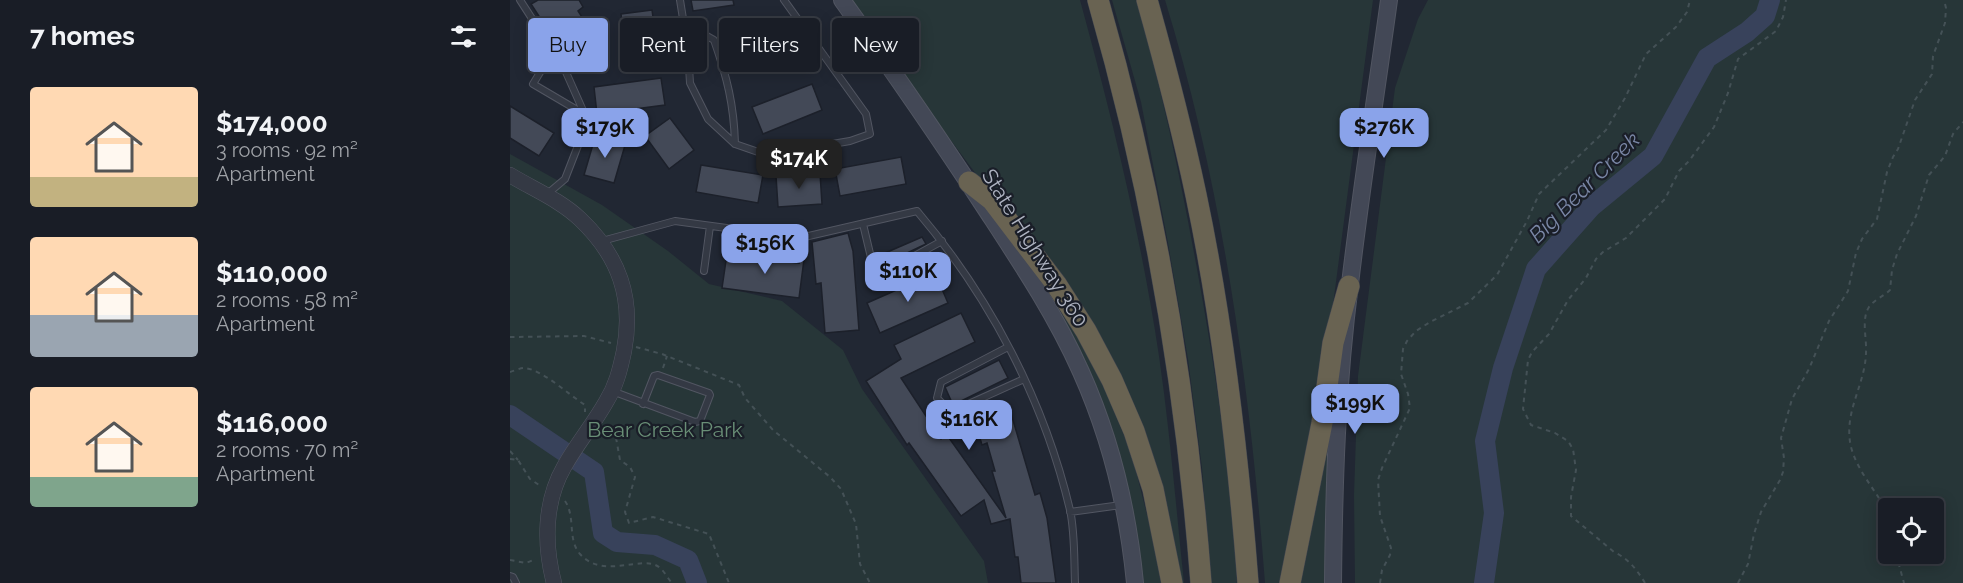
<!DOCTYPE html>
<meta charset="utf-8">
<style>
:root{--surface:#191d26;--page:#262a32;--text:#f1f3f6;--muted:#9fa2a7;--line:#373b43;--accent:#8aa3ea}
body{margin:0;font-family:Raleway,sans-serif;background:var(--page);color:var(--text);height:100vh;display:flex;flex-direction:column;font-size:22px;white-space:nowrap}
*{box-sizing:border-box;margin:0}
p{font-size:20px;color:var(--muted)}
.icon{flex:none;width:33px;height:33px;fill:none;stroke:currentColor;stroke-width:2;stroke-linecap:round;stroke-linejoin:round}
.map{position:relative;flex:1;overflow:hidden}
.drawer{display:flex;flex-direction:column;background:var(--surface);width:510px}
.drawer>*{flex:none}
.guide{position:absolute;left:18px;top:18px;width:570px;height:54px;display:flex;gap:12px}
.tools{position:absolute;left:1368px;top:498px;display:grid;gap:12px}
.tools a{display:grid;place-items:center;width:66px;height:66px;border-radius:6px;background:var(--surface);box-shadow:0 3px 15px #0003,0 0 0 2px var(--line);font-size:30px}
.price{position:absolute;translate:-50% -51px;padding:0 14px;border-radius:12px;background:var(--accent);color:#111;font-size:20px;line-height:39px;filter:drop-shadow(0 2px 3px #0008)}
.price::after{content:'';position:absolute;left:50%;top:36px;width:18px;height:14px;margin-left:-9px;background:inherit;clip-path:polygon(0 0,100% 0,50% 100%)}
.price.current{background:#222;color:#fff}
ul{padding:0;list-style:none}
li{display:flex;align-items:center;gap:18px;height:150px;padding:0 30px}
li span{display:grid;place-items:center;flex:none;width:168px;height:120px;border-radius:6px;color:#555}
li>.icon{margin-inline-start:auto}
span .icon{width:72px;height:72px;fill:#fffc;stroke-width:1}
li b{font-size:26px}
h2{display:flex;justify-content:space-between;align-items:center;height:72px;padding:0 30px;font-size:26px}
.tag{padding:0 21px;border-radius:6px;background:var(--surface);box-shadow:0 3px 15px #0003,0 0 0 2px var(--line);font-size:21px;line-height:54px}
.tag.current{background:var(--accent);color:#111}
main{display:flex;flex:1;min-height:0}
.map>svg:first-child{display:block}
</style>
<main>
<section class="drawer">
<h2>7 homes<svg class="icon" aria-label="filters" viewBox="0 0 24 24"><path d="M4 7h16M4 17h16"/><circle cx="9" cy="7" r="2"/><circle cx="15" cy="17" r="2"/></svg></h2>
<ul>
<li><span style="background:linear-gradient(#ffd9b3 75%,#c2b280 0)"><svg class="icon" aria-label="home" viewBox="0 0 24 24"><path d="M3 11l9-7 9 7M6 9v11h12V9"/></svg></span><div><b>$174,000</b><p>3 rooms · 92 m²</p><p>Apartment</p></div></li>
<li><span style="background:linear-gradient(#ffd9b3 65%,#9aa5b1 0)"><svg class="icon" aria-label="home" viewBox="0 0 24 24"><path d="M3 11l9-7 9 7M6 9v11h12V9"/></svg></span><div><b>$110,000</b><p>2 rooms · 58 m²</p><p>Apartment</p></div></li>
<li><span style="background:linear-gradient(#ffd9b3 75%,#7fa58c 0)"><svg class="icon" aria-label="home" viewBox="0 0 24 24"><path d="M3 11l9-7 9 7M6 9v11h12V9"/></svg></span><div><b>$116,000</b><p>2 rooms · 70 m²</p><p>Apartment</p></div></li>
</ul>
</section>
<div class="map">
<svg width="1453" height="583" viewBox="0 0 1453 583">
<rect width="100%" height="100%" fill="#212733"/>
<path fill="#273638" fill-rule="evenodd" d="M342 0H570C602 117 631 236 649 356 660 432 666 507 674 583H667L629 431 469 178 410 99Z
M602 0H626C653 92 672 186 689 280 707 380 722 482 727 583H701L692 468 678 359 658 243 631 102Z
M655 0H863L821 320 774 583H755C740 387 713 189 655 0Z
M918 0H1453V583H845L844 495 848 376 885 88 908 19ZM1378 508H1424V554H1378Z
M0 154 92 205 158 251 199 284 272 301 333 350 352 389 474 561 478 583H0Z
M539 289 586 369 603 408 622 455 637 515 644 523 656 583H632L623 515 537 290Z
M813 448H820L817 583H785Z"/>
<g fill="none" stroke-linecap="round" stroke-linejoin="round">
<path stroke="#38425b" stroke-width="20" d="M0 415 84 472 93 533 107 542 145 545 178 560 187 583
M974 583 984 513 975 441 993 368 1026 269 1081 207 1143 156 1197 58 1237 32 1255 16 1260 0"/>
</g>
<path fill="#434957" stroke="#1c202a" stroke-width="1.5" d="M28 0H69L73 7 68 11 97 56 71 73 42 28 38 30 21 4Z
M181 0H223L224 5 183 11Z
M142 10 148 53 117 58 111 14Z
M261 24 281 55 257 70 237 40Z
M151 78 155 105 87 114 84 87Z
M302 84 312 110 253 134 242 107Z
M0 106 44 133 29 156 0 138Z
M160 118 184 150 159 169 135 136Z
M86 134 116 142 104 183 74 175Z
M391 157 396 184 330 196 325 169Z
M191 165 253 175 248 203 186 192Z
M310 173 312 204 268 207 266 176Z
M338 233 343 251 349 330 315 333 311 283 306 284 302 242Z
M412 237 416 244 378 262 375 253Z
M296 244 289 298 212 288 217 254 289 263 285 247Z
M425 273 438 303 370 333 357 303Z
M451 313 465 342 391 378 431 439 437 435 496 518 482 471H485L477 443 472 445 465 421 500 410 525 495 530 493 537 518 546 583H511L508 557H505L500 519 481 524 474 500 451 516 399 443 397 445 356 381 391 359 384 345Z
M489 360 498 378 443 405 435 387Z"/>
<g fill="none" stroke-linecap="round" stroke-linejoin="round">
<defs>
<path id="service" d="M10 0 55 70 75 115 69 143 55 179 36 195
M170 0 178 50 180 83 198 119 225 144 257 155 340 141 360 134 356 114 274 0
M174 23 204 40C217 77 224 105 225 144
M43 51 23 84 74 114
M353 224 363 266C367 272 370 272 377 271L432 241
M92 241 165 221 290 238 407 211C480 297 534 400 560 510 565 533 564 559 565 583
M194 271 200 226
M498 347 431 382 427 398 441 412 514 379
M102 391 185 422 190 421 200 395 199 393 148 375 144 376 133 404
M560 512 611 505
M0 576 3 577 6 583"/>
<path id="tertiary" d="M0 175C23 189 50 200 70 219 109 256 124 298 114 351 110 370 106 386 96 402 83 425 66 445 54 467 34 502 34 545 44 583"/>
<path id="secondary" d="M332 0C383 71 432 142 479 214 513 266 546 316 571 372 601 439 618 510 625 583
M823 583C824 483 827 383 840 284 851 189 866 95 879 0"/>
<path id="motorway" d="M588 0C643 191 676 385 691 583
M637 0C655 64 672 129 686 195 713 323 728 453 738 583
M459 182 482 200 546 284 576 331 602 380 624 431 643 489 662 583
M780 583 812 423 823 343 839 286"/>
</defs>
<use href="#service" stroke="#525662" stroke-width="8"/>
<use href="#tertiary" stroke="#525662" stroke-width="16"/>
<use href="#secondary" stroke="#525662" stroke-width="18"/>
<use href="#motorway" stroke="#3f434e" stroke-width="22"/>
<path stroke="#445156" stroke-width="2" stroke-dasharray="4.5 4.5" stroke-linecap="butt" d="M0 337 74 336 101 343
M126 347 152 354 229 385 235 398 263 430 320 477 331 489 346 524 350 564 360 583
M153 368 157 356
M0 372C4 371 10 368 14 368 32 369 59 395 75 405V412
M95 425 105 432 110 460 120 467 125 477 115 512 119 523 143 517 199 534 219 583
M0 451 8 460
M0 459 8 460 20 479 32 487
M55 501C66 517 57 539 70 554 94 581 134 553 150 568 155 572 158 579 162 583
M1378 514C1367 491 1348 473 1341 447 1333 412 1355 386 1356 353 1357 339 1351 319 1359 307 1364 300 1374 296 1380 290L1382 270 1387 254 1406 216 1419 175 1435 156 1443 134 1453 122
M1386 554 1394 583
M0 560 16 563 26 559
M870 583 872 570 880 555 881 548 870 516 868 480 872 468 900 408 898 394 891 374 893 349 897 341 906 331 920 322 958 303 987 275 1017 221 1029 194 1096 130 1115 98 1136 54 1166 27 1177 12 1180 0
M1135 583C1127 570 1119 559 1104 552L1061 516V497L1066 470 1063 449 1058 441 1045 433 1021 425 1013 409 1018 360 1022 352 1039 334 1058 300 1076 278 1086 259 1093 252 1116 238 1155 199 1169 171 1179 161 1204 127 1218 93 1228 59 1266 31 1273 17 1276 0
M1228 583 1238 564 1244 534 1251 512 1270 480 1273 472 1274 458 1271 438 1282 399 1299 369 1319 321 1338 291 1346 253 1352 239 1367 219 1377 172 1383 157 1388 149 1405 100 1422 74 1423 56 1435 23 1436 8 1434 0"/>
<use href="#service" stroke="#343944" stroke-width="6"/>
<use href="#tertiary" stroke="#343944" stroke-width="15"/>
<use href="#secondary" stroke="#434856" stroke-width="16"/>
<use href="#motorway" stroke="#696352" stroke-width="21"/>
</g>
<g text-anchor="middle" stroke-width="4.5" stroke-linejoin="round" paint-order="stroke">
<g font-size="21" fill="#aeb3c1" stroke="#1a1e28">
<text transform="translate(525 248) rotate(58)" y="7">State Highway 360</text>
</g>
<g font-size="21" fill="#698e76" stroke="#1a1e28">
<text x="155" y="437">Bear Creek Park</text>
</g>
<g font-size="22" font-style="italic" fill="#7a87a6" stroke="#1a1e28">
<text transform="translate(1074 187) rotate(-45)" y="8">Big Bear Creek</text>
</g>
</g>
</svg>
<div class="tools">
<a><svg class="icon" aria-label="locate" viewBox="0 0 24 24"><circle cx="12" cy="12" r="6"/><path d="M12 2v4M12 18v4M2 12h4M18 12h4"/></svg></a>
</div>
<b class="price" style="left:95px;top:159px">$179K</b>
<b class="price" style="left:874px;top:159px">$276K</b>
<b class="price current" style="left:289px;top:190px">$174K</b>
<b class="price" style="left:255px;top:275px">$156K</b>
<b class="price" style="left:398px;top:303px">$110K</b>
<b class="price" style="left:845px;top:435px">$199K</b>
<b class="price" style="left:459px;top:451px">$116K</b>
<div class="guide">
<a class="tag current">Buy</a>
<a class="tag">Rent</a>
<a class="tag">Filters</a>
<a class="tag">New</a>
</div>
</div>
</main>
